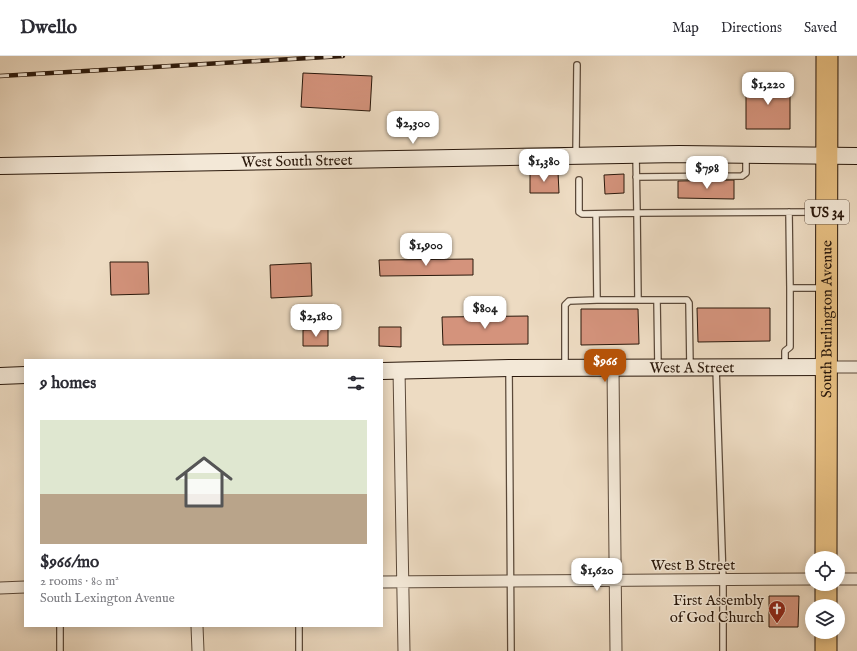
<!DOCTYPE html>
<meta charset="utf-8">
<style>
:root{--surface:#fff;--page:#f7f7f7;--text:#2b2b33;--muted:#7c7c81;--line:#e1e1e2;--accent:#b45309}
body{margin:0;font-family:"IM FELL English",serif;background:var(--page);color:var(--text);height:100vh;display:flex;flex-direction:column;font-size:15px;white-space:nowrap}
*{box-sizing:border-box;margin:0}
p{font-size:13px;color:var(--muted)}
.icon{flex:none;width:22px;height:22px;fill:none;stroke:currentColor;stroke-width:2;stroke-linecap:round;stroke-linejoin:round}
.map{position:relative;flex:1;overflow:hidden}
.panel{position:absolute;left:24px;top:303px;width:359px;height:268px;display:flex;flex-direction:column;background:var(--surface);border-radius:0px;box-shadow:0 2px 10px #0003}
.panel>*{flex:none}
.fabs{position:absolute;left:805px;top:495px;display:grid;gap:8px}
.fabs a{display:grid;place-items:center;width:40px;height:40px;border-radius:50%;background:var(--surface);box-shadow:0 2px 10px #0003;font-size:20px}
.price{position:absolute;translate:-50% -34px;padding:0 9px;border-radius:8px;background:#fff;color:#222;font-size:13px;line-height:26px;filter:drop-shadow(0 1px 2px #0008)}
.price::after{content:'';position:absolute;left:50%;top:24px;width:12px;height:9px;margin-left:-6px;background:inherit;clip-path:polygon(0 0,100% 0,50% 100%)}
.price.on{background:var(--accent);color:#fff}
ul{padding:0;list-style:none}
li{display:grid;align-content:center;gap:8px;height:212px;padding:0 16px}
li+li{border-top:1px solid var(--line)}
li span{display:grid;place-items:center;height:124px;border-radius:0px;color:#555}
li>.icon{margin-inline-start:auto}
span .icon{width:72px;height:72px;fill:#fffc;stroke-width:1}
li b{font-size:17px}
h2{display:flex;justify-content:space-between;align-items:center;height:48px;padding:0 16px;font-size:17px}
header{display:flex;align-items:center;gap:24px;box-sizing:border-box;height:56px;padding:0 20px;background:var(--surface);border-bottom:1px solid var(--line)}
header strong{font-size:19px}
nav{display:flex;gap:22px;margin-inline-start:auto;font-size:14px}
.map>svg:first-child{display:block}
</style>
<header>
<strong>Dwello</strong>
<nav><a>Map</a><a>Directions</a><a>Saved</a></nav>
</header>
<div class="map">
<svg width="857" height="595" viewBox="0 0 857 595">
<rect width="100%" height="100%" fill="#eddbc2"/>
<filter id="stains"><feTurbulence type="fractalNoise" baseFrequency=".005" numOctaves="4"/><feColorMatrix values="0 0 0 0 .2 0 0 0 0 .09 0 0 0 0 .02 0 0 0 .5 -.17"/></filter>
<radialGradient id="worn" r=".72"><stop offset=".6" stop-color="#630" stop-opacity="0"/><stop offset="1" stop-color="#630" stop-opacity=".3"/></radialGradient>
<path fill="#d4937c" stroke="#2a180b" d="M303 17 372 20 370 55 301 51Z
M746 27H790V73H746Z
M530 116H558L559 137H530Z
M624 118V137L605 138 604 119Z
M734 124V143L678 142V125Z
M473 203V219L380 220 379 204Z
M110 206H148L149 238 111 239Z
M311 207 312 240 271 242 270 209Z
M697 252H770V285L698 286Z
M581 253H638L639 288 581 289Z
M528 260V288L443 289 442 261Z
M379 271H401V291L379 290Z
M328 273V290H303V274Z
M769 540H799L798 571H769Z"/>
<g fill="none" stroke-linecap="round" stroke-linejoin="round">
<defs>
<path id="lane" d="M576 98 577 9
M636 100 637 157 822 156
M636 121 742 120 746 117V100
M579 124V156L582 158 637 157 638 244H687L689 247 690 310
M789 156 790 232H822
M596 158 597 244H638
M657 244 658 310
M565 310V249L569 245 597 244
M785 310V295L790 291V232
M716 312 723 525V595
M509 313 511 595
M299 570V595
M60 595V570"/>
<path id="street" d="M827 311H857
M613 313 616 595
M399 314 404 595
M838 523H857
M382 526C525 524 669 525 812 523
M0 532 25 531
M197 570 198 595"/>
<g id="secondary">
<path id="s1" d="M0 110 679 98 857 100"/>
<path id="s2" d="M382 315 509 312 827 311"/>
<path d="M0 320 25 319"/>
</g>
<g id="highway">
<path id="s3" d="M826 502 827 0"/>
<path d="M826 550V528"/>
<path d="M826 595V576"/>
</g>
</defs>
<use href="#lane" stroke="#5b4939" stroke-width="8"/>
<use href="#street" stroke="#5b4939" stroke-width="13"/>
<use href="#secondary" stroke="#2a180b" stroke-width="18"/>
<use href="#highway" stroke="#2a180b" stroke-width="23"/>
<use href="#lane" stroke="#f3e8d7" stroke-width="5.5"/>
<use href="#street" stroke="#f3e8d7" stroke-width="11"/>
<use href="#secondary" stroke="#f3e8d7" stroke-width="16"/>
<use href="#highway" stroke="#e6be81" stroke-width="21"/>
<defs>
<path id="rail" d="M0 20 343 0"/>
</defs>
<use href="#rail" stroke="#2a180b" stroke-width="4.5"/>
<use href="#rail" stroke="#f3e8d7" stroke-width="3" stroke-dasharray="9" stroke-linecap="butt"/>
</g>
<defs>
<symbol id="church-pin" viewBox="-11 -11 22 30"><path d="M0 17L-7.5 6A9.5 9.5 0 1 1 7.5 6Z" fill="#8f2418" stroke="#f3e8d7"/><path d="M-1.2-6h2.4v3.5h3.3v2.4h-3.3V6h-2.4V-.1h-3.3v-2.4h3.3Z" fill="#fff"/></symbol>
</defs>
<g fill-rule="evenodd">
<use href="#church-pin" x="767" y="543" width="20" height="27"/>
</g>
<g text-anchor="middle" stroke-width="3" stroke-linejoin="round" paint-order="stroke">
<rect fill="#f3e8d7" stroke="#665648" stroke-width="1" x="805" y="144" width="44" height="24" rx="3"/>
<g font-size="14" font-weight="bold" fill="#2a180b">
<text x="827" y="161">US 34</text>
</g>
<g font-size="15" fill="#2a180b" stroke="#f3e8d7">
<text dy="5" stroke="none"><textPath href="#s1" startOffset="297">West South Street</textPath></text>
<text dy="5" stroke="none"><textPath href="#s3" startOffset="239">South Burlington Avenue</textPath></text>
<text dy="5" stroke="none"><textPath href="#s2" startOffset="310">West A Street</textPath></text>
<text x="693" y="514">West B Street</text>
</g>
<g font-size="15" fill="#2a180b" stroke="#f3e8d7" text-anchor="end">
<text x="764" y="549">First Assembly<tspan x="764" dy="17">of God Church</tspan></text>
</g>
</g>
<rect width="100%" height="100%" filter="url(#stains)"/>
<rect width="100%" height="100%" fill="url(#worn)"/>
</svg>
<div class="fabs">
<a><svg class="icon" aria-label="locate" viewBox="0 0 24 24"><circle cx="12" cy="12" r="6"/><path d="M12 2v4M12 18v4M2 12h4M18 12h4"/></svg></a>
<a><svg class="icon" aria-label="layers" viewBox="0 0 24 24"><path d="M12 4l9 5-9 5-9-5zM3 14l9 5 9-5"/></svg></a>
</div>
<b class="price" style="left:768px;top:50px">$1,220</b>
<b class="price" style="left:413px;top:89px">$2,300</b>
<b class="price" style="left:544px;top:127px">$1,380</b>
<b class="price" style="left:707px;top:134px">$798</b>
<b class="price" style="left:426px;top:211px">$1,900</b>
<b class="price" style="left:485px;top:274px">$804</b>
<b class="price" style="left:316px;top:282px">$2,180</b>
<b class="price on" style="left:605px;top:327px">$966</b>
<b class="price" style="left:597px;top:536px">$1,620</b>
<section class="panel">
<h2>9 homes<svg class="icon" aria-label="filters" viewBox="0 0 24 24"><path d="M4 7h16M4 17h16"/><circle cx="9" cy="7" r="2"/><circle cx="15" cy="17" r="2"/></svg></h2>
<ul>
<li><span style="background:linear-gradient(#dfe7d0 60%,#b9a48a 0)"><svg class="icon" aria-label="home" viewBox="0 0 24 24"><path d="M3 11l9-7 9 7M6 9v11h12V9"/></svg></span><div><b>$966/mo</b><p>2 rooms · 80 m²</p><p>South Lexington Avenue</p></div></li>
</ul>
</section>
</div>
